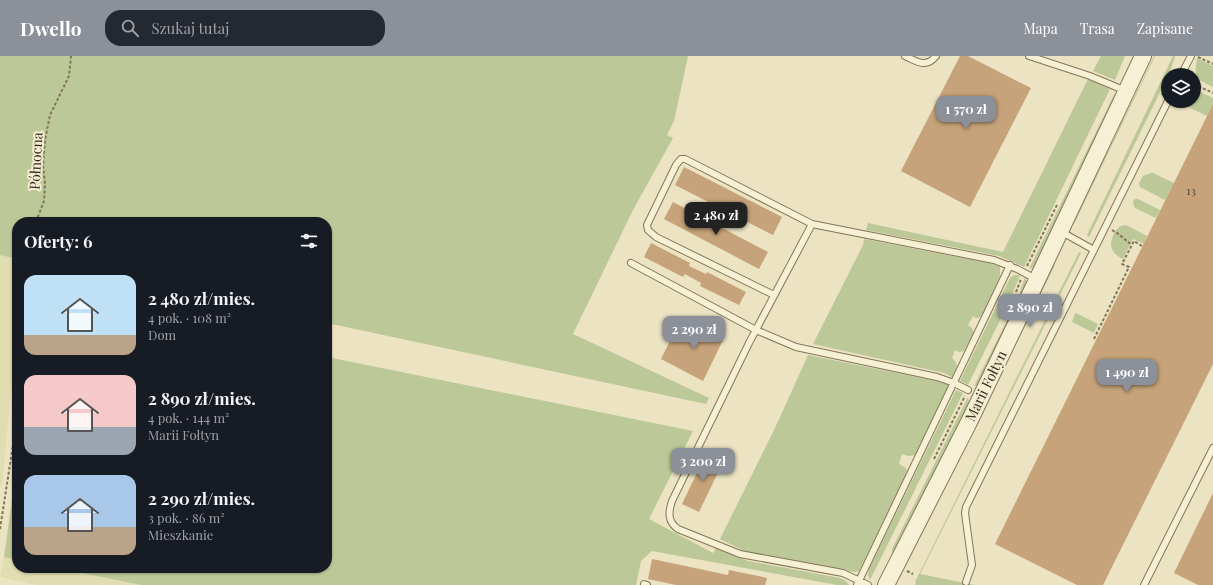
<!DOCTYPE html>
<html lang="pl">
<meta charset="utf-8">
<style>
:root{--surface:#171b24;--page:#242831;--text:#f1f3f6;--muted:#9ea1a6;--accent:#8c9099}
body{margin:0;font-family:"Playfair Display",serif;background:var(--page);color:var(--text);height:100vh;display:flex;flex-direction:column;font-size:15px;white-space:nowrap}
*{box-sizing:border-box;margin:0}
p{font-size:13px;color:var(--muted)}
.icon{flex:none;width:22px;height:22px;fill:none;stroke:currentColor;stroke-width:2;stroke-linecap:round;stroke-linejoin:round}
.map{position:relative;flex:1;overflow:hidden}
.panel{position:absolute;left:12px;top:161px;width:320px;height:356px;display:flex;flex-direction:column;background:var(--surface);border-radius:16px;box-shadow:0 1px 3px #0004}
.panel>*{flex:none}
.controls{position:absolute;left:1161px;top:12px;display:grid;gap:8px}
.controls a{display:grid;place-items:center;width:40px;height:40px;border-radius:50%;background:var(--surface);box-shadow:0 1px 3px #0004;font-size:20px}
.price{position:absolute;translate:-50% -34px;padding:0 9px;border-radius:8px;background:var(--accent);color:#fff;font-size:13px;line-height:26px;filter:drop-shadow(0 1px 2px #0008)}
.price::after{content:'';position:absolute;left:50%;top:24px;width:12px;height:9px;margin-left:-6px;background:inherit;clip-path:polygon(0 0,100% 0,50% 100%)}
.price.on{background:#222;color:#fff}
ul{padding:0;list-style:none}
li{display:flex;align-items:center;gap:12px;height:100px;padding:0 12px}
li span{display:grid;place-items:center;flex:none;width:112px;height:80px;border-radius:12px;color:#555}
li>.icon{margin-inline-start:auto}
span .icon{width:48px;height:48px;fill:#fffc;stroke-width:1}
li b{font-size:17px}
h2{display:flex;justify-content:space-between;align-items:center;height:48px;padding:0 12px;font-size:17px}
header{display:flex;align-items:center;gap:24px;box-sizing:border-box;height:56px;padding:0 20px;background:var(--accent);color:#fff}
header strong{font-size:19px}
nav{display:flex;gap:22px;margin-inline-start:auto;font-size:14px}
.search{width:280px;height:36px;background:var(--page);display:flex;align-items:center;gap:10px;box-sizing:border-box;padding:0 14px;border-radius:16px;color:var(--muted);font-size:15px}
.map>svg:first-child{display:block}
</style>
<header>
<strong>Dwello</strong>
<div class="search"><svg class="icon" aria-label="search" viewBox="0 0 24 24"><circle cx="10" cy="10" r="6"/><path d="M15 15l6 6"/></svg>Szukaj tutaj</div>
<nav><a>Mapa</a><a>Trasa</a><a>Zapisane</a></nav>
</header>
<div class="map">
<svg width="1213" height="529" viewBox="0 0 1213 529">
<rect width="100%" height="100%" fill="#ebe3c2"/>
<path fill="#e0deb0" d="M0 199 17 203V272L2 430 0 429Z
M4 501 17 504V512H57L141 529H36L0 521Z"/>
<path fill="#bcc897" d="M0 0H688L674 65 667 79 673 82 633 154 573 278 709 342 706 348 327 267V166H17V203L0 199Z
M1101 0H1125L1115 24 1093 15Z
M1154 0H1155L1074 168H1073Z
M1173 0H1175L1170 16 1089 181 1087 179Z
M1197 2 1213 10V31C1195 22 1194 23 1197 2Z
M1088 23 1110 33 1024 211 999 200 866 174 868 167 1003 196Z
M1194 33 1213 42V48L1207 60 1186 50 1182 46 1194 45Z
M1115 37V40L1036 210 1029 213Z
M1151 117H1153L1174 127 1165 144 1140 131 1139 127 1143 120Z
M1135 143H1138L1160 154 1156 162 1135 152 1134 150 1133 145Z
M1124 169 1128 170 1147 180 1144 188 1133 183 1123 203C1113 198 1108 191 1113 180 1115 174 1118 171 1124 169Z
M864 183 989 207 1000 211V220L981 261 976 262 973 260 968 269 972 272 974 277 964 295 959 296 955 294 952 302C960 309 956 313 952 321L944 317 813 288 863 189Z
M1079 196 1081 197 920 518 975 529H915L916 527 915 526Z
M1053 209H1055L982 357H981Z
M1016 219H1020L1009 246 968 329 960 325 1009 224 1012 220Z
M1025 221 1027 229 978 329 974 330 1016 247Z
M1076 257 1098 268 1094 277 1072 266 1075 258Z
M808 299 941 326 949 330 916 399 909 400 902 398 899 408 906 412 907 417 859 515 854 516 744 495 720 483 775 372Z
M327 301 693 375 649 463 713 497 716 492 748 505 840 522 846 525 849 529H837L652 495 641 505 636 529H141L57 512H327Z
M956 334 963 337 870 524 868 519 869 513Z
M968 341 969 348 895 498 892 497V493Z
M17 407V504L4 501Z"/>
<path fill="#c6a37a" d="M960 0H968L1031 32 970 151 901 115Z
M1213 48V308L1103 529H1077L995 488Z
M684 111 782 161 773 179 675 129Z
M673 146 768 196 759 213 664 163Z
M651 187 690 207 689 210 706 218 707 216 746 236 739 249 700 230 701 227 685 218 683 221 644 201Z
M694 265 725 280 703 325 661 303 677 271 688 277Z
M707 396 724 404 699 456 682 448Z
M1213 437V529H1198L1174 517Z
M652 503 728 519 729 514 767 522 765 529H676L648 523Z"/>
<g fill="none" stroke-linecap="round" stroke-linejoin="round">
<defs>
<path id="service" d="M905 0C916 5 926 13 936 0
M1029 0 1090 20 1126 35
M1181 19 1191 0
M1060 175 1094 194
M631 207 756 274 796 291 937 321 954 327 968 334
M774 239 656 181 648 174 647 169 676 109 681 103H685L689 105 812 168
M966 526 972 509 965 457 966 451 1168 45
M644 528 647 529
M857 529 1010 209
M868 529 843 517 740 498 678 473C668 466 668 457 672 445L749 287 812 168 994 204 1017 213 1036 223
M1144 529 1213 392"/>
<path id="tertiary" d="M886 529 969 366 1037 224 1143 0"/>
</defs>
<use href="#service" stroke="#83755a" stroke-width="8"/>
<use href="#tertiary" stroke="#83755a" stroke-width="18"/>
<path stroke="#83755a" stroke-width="2" stroke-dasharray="3 2" stroke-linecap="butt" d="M1198 1 1213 8
M1194 28 1213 37
M1162 39 1168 28
M36 166 44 145 45 127 43 110 45 84 50 59 69 20 71 0
M1112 174 1117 177 1132 189
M1027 210 1057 149
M1016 236 1021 223
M1094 283 1129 211 1122 208 1134 185 1142 190
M934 403 965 340
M0 473 13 389 17 330
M907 515 913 518"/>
<use href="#service" stroke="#f6f0d4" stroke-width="6"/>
<use href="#tertiary" stroke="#f6f0d4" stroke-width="16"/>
</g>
<g text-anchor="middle" stroke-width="4" stroke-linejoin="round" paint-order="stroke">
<g font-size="12" fill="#584935">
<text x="1191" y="139">13</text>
</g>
<g font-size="14" fill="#342b1e" stroke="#f3edd1">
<text transform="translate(36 105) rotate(-87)" y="5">Północna</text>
<text transform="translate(986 330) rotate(-64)" y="5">Marii Fołtyn</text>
</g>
</g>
</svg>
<div class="controls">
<a><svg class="icon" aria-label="layers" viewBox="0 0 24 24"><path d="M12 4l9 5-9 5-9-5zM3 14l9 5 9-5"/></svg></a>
</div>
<b class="price" style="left:966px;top:74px">1 570 zł</b>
<b class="price on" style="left:716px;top:180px">2 480 zł</b>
<b class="price" style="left:1030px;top:272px">2 890 zł</b>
<b class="price" style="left:694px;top:294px">2 290 zł</b>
<b class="price" style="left:1127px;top:337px">1 490 zł</b>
<b class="price" style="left:703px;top:426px">3 200 zł</b>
<section class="panel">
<h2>Oferty: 6<svg class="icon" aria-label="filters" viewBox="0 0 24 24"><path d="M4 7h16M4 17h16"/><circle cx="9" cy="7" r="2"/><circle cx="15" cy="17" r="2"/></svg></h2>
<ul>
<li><span style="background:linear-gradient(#bfe0f5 75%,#b9a48a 0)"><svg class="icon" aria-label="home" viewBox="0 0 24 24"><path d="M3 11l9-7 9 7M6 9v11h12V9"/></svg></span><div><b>2 480 zł/mies.</b><p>4 pok. · 108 m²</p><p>Dom</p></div></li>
<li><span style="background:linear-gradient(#f6c9c9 65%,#9aa5b1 0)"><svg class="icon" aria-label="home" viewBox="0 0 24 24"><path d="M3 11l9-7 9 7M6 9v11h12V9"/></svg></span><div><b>2 890 zł/mies.</b><p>4 pok. · 144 m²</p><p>Marii Fołtyn</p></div></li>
<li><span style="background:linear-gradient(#a9c7e8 65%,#b9a48a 0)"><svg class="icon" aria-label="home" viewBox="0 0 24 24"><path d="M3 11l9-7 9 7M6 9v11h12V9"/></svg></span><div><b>2 290 zł/mies.</b><p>3 pok. · 86 m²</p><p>Mieszkanie</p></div></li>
</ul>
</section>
</div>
